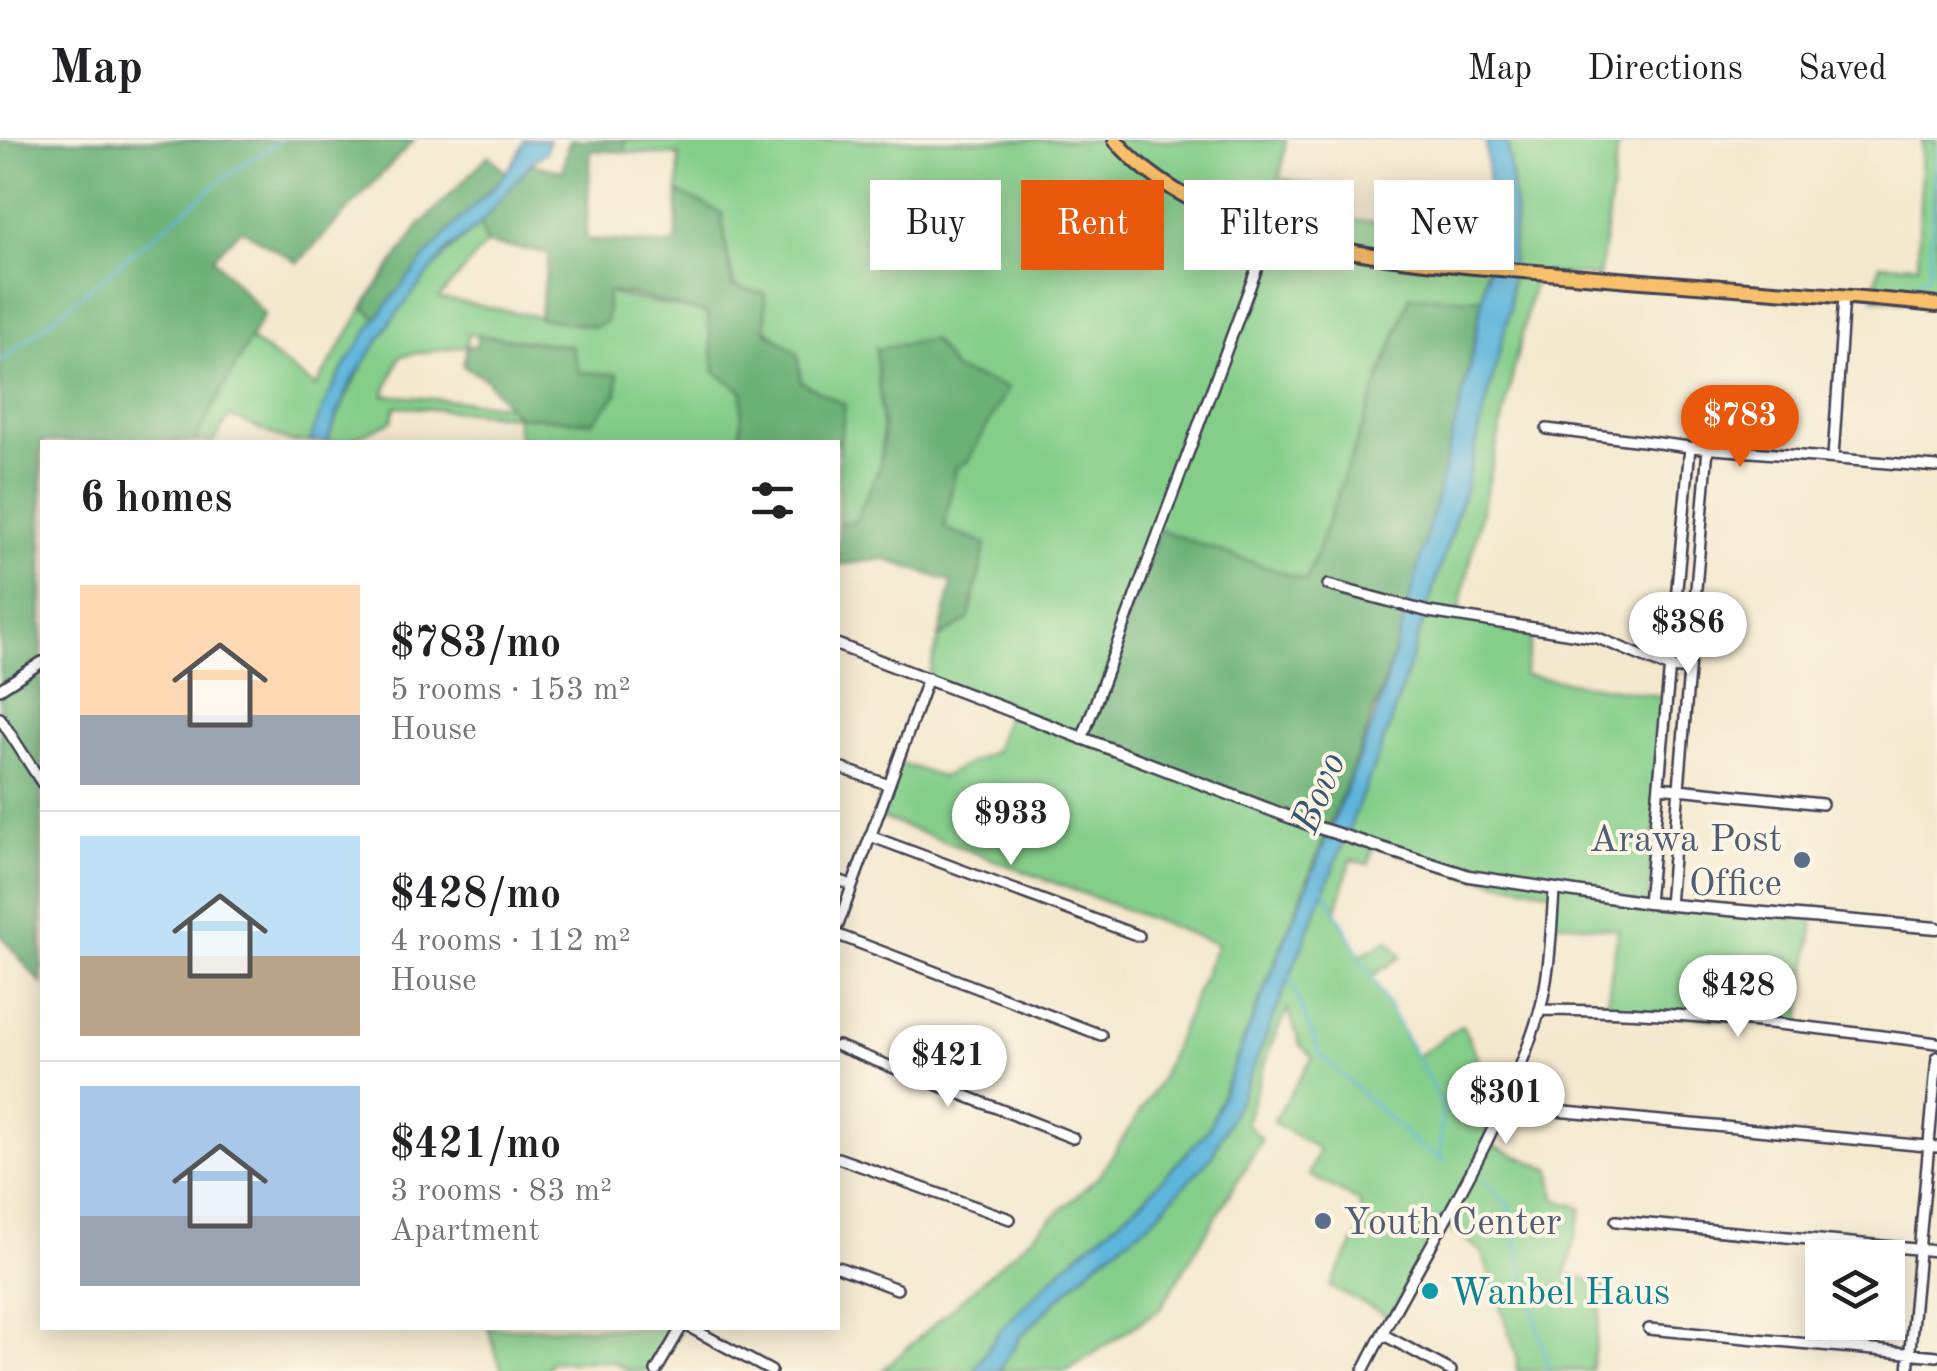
<!DOCTYPE html>
<meta charset="utf-8">
<style>
:root{--surface:#fff;--page:#f2f2f2;--text:#202124;--muted:#757577;--line:#e0e0e0;--accent:#ea580c}
body{margin:0;font-family:"Old Standard TT",serif;background:var(--page);color:var(--text);height:100vh;display:flex;flex-direction:column;font-size:38px;white-space:nowrap}
*{box-sizing:border-box;margin:0}
p{font-size:32px;color:var(--muted)}
.icon{flex:none;width:55px;height:55px;fill:none;stroke:currentColor;stroke-width:2;stroke-linecap:round;stroke-linejoin:round}
.map{position:relative;flex:1;overflow:hidden}
.panel{position:absolute;left:40px;top:300px;width:800px;height:890px;display:flex;flex-direction:column;background:var(--surface);border-radius:0px;box-shadow:0 5px 25px #0003}
.panel>*{flex:none}
.hud{position:absolute;left:870px;top:40px;width:915px;height:90px;display:flex;gap:20px}
.buttons{position:absolute;left:1805px;top:1100px;display:grid;gap:20px}
.buttons a{display:grid;place-items:center;width:100px;height:100px;border-radius:0px;background:var(--surface);box-shadow:0 5px 25px #0003;font-size:50px}
.price{position:absolute;translate:-50% -85px;padding:0 22px;border-radius:35px;background:#fff;color:#222;font-size:32px;line-height:65px;filter:drop-shadow(0 2px 5px #0008)}
.price::after{content:'';position:absolute;left:50%;top:60px;width:30px;height:22px;margin-left:-15px;background:inherit;clip-path:polygon(0 0,100% 0,50% 100%)}
.price.active{background:var(--accent);color:#fff}
ul{padding:0;list-style:none}
li{display:flex;align-items:center;gap:30px;height:250px;padding:0 40px}
li+li{border-top:2px solid var(--line)}
li span{display:grid;place-items:center;flex:none;width:280px;height:200px;border-radius:0px;color:#555}
li>.icon{margin-inline-start:auto}
span .icon{width:120px;height:120px;fill:#fffc;stroke-width:1}
li b{font-size:42px}
h2{display:flex;justify-content:space-between;align-items:center;height:120px;padding:0 40px;font-size:42px}
.chip{padding:0 35px;border-radius:0px;background:var(--surface);box-shadow:0 5px 25px #0003;font-size:35px;line-height:90px}
.chip.active{background:var(--accent);color:#fff}
header{display:flex;align-items:center;gap:60px;box-sizing:border-box;height:140px;padding:0 50px;background:var(--surface);border-bottom:2px solid var(--line)}
header strong{font-size:48px}
nav{display:flex;gap:55px;margin-inline-start:auto;font-size:35px}
.map>svg:first-child{display:block}
</style>
<header>
<strong>Map</strong>
<nav><a>Map</a><a>Directions</a><a>Saved</a></nav>
</header>
<div class="map">
<svg width="1937" height="1231" viewBox="0 0 1937 1231">
<rect width="100%" height="100%" fill="#fcf5e5"/>
<filter id="ink" filterUnits="userSpaceOnUse"><feTurbulence type="fractalNoise" baseFrequency=".01" numOctaves="2"/><feDisplacementMap in="SourceGraphic" scale="20" xChannelSelector="R" yChannelSelector="G"/><feConvolveMatrix kernelMatrix="1 2 1 2 8 2 1 2 1" color-interpolation-filters="sRGB"/></filter>
<filter id="wash" filterUnits="userSpaceOnUse"><feTurbulence type="fractalNoise" baseFrequency=".0048" numOctaves="4" result="noise"/><feDisplacementMap in="SourceGraphic" scale="40" xChannelSelector="R" yChannelSelector="G"/><feGaussianBlur stdDeviation="2.25" result="paint"/><feColorMatrix in="noise" values="0 0 0 0 0 0 0 0 0 0 0 0 0 0 0 0 0 1.4 0 .05"/><feComposite in="paint" operator="in"/></filter>
<g filter="url(#wash)">
<rect width="100%" height="100%" fill="#f4e8ce"/>
<path fill="#84ce8a" stroke="#537862" stroke-width="2.5" fill-rule="evenodd" d="M624 0H1286L1280 38 1337 51 1340 79 1491 91 1482 159 1410 157 1306 441 1161 390 1327 691 1208 990 1142 1061 1064 1126 1000 1190 974 1231H882L1100 1035 1159 942 1217 804 877 676 898 622 941 637 994 611 1009 569 928 538 939 498 969 478 985 404 944 388 956 327 876 209 883 295 880 326 855 382 838 383V313L845 265 801 242 797 213C732 167 732 147 722 73L678 52 679 15 625 12Z
M1507 0H1619L1599 137 1536 132 1458 476 1534 488 1524 535 1667 557 1648 763 1814 779 1800 885 1606 870 1618 789 1552 782 1554 752 1469 736 1373 706 1369 724 1351 720 1336 771 1360 815 1389 800 1401 817 1372 836 1416 917 1462 885 1502 966 1487 1003 1551 1030 1555 1059 1582 1068 1566 1134 1605 1145 1591 1231H1517V1216L1482 1112 1442 1083 1390 1177 1330 1147 1363 1086 1359 1061 1309 1035 1319 1009 1273 982 1313 917 1300 905 1288 869 1271 904 1246 983 1262 1000 1160 1169 1067 1231H999L1020 1197 1055 1162 1099 1120 1149 1083 1211 1017 1246 946 1389 588 1465 349 1509 172 1515 73Z
M1922 0H1937V165L1873 158 1880 124 1918 125Z
M480 84 486 104 439 158 594 187 607 153 707 173 715 232 743 251 740 302H549L518 298 516 276 395 266 392 281 346 302H327C358 219 411 141 480 84ZM468 194 571 206 579 232 517 276 507 265 384 255 400 216 467 206Z
M364 167 379 181 340 234 310 302H290L230 276 213 302H194L248 198 316 247Z
M488 1188H681L656 1231H628L612 1221 550 1222 547 1231H502Z"/>
<path fill="#6bb176" stroke="#466a58" stroke-width="2.5" d="M0 0H414L298 123 241 89 213 118 264 174 194 302H42V844L0 795Z
M569 0H624L625 12 591 10 586 99 676 105 678 52 721 73 732 146 765 154 766 191 797 213 801 242 845 265 839 312 838 302H740L743 251 715 232 707 173C675 169 639 151 607 153V181L595 187 539 178 549 113 486 104 480 84 530 24 562 31Z
M489 15 507 33 449 91 379 181 364 167 371 155 420 85Z
M1410 156 1482 159C1450 341 1399 522 1327 691L1082 599 1160 390 1306 441Z
M477 195 571 206 579 232 618 234 617 254 593 282 516 276 486 239 463 226 467 206H476Z
M932 199 954 230 1008 248 968 321 956 328 944 388 986 404 969 479 939 498 952 442 884 419 838 425V383L855 381 880 326 883 295 876 209Z"/>
<path fill="#5fb6dc" stroke="#406c8c" stroke-width="2.5" d="M524 0H549L546 12 530 24 480 84 446 112 392 180 348 247 327 302H310C332 229 399 145 451 89 478 60 511 38 524 0Z
M1486 0H1507L1515 73 1509 172 1465 349 1389 588 1246 946 1211 1017 1149 1083 1099 1120 1055 1162 1020 1197 999 1231H974L1000 1190 1064 1126 1142 1061 1208 990 1376 576 1414 445 1470 227 1491 110Z"/>
<g fill="none" stroke-linecap="round" stroke-linejoin="round">
<path stroke="#5fb6dc" stroke-width="2.5" d="M1918 141 1929 134 1937 8
M0 222 228 35 280 0
M1322 745 1442 964 1440 1019
M1289 837 1320 914 1419 1007 1445 1021
M1484 1038 1508 1066 1549 1231"/>
</g>
</g>
<g filter="url(#ink)">
<g fill="none" stroke-linecap="round" stroke-linejoin="round">
<defs>
<path id="minor" d="M1547 289 1690 307 1937 327
M1833 317 1844 156
M1328 445 1429 472 1598 498 1670 528 1689 530
M0 549 42 522
M0 578 42 643
M1082 599 1271 90
M838 627 889 645
M1659 647 1822 664
M870 696 1139 796
M838 740 852 745
M1648 763 1690 307
M1669 765 1708 308
M838 785 928 538
M838 795 1101 895
M1540 870C1673 870 1805 886 1937 903
M838 906 1073 998
M1502 966 1937 1007
M838 1018 1010 1079
M1616 1081 1937 1111
M838 1127 897 1149
M691 1188 771 1231
M1649 1189 1937 1216
M1382 1194 1451 1231
M656 1231 681 1188
M1363 1231C1422 1113 1500 1001 1539 873 1550 836 1551 791 1554 752
M1908 1231 1937 917"/>
<path id="tertiary" d="M838 505 1313 686 1469 736 1648 763 1937 788"/>
<path id="primary" d="M1115 0C1222 122 1446 123 1595 137 1709 147 1823 153 1937 165"/>
</defs>
<use href="#minor" stroke="#424051" stroke-width="14"/>
<use href="#tertiary" stroke="#424051" stroke-width="15"/>
<use href="#primary" stroke="#424051" stroke-width="18"/>
<use href="#minor" stroke="#fff" stroke-width="9"/>
<use href="#tertiary" stroke="#fff" stroke-width="10"/>
<use href="#primary" stroke="#f8bf6c" stroke-width="12"/>
</g>
</g>
<g fill="#5c6f8a" stroke="#fcf5e5" stroke-width="4">
<circle cx="1802" cy="720" r="10"/>
<circle cx="1323" cy="1081" r="10"/>
</g>
<circle fill="#0f9aa8" stroke="#fcf5e5" stroke-width="4" cx="1430" cy="1151" r="10"/>
<g text-anchor="middle" stroke-width="8" stroke-linejoin="round" paint-order="stroke">
<g font-size="38" fill="#4e5e75" stroke="#fcf5e5" text-anchor="end">
<text x="1782" y="711">Arawa Post<tspan x="1782" dy="44">Office</tspan></text>
<text x="1343" y="1094" text-anchor="start">Youth Center</text>
</g>
<g font-size="38" fill="#0d838f" stroke="#fcf5e5" text-anchor="start">
<text x="1450" y="1164">Wanbel Haus</text>
</g>
<g font-size="40" font-style="italic" fill="#375673" stroke="#fcf5e5">
<text transform="translate(1317 652) rotate(-68)" y="14">Bovo</text>
</g>
</g>
</svg>
<div class="buttons">
<a><svg class="icon" aria-label="layers" viewBox="0 0 24 24"><path d="M12 4l9 5-9 5-9-5zM3 14l9 5 9-5"/></svg></a>
</div>
<b class="price active" style="left:1740px;top:330px">$783</b>
<b class="price" style="left:1688px;top:537px">$386</b>
<b class="price" style="left:1011px;top:728px">$933</b>
<b class="price" style="left:1738px;top:900px">$428</b>
<b class="price" style="left:948px;top:970px">$421</b>
<b class="price" style="left:1506px;top:1007px">$301</b>
<div class="hud">
<a class="chip">Buy</a>
<a class="chip active">Rent</a>
<a class="chip">Filters</a>
<a class="chip">New</a>
</div>
<section class="panel">
<h2>6 homes<svg class="icon" aria-label="filters" viewBox="0 0 24 24"><path d="M4 7h16M4 17h16"/><circle cx="9" cy="7" r="2"/><circle cx="15" cy="17" r="2"/></svg></h2>
<ul>
<li><span style="background:linear-gradient(#ffd9b3 65%,#9aa5b1 0)"><svg class="icon" aria-label="home" viewBox="0 0 24 24"><path d="M3 11l9-7 9 7M6 9v11h12V9"/></svg></span><div><b>$783/mo</b><p>5 rooms · 153 m²</p><p>House</p></div></li>
<li><span style="background:linear-gradient(#bfe0f5 60%,#b9a48a 0)"><svg class="icon" aria-label="home" viewBox="0 0 24 24"><path d="M3 11l9-7 9 7M6 9v11h12V9"/></svg></span><div><b>$428/mo</b><p>4 rooms · 112 m²</p><p>House</p></div></li>
<li><span style="background:linear-gradient(#a9c7e8 65%,#9aa5b1 0)"><svg class="icon" aria-label="home" viewBox="0 0 24 24"><path d="M3 11l9-7 9 7M6 9v11h12V9"/></svg></span><div><b>$421/mo</b><p>3 rooms · 83 m²</p><p>Apartment</p></div></li>
</ul>
</section>
</div>
